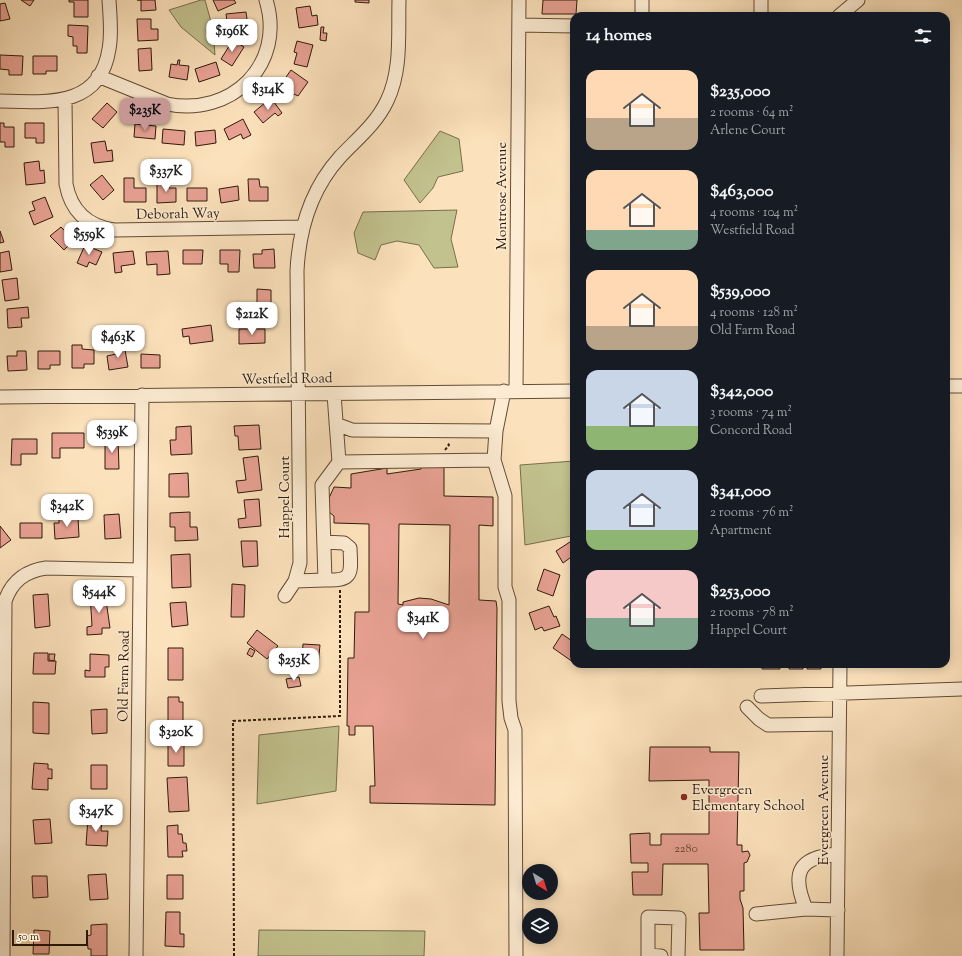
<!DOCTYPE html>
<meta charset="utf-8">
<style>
:root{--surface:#171b24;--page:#20242c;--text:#f1f3f6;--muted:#9ea1a6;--accent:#c59692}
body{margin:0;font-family:"Sorts Mill Goudy",serif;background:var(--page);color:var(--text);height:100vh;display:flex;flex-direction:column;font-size:15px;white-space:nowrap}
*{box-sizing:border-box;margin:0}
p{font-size:13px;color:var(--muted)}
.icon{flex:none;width:22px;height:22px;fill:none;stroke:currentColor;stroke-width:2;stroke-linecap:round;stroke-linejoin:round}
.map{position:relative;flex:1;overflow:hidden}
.details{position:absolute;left:570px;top:12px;width:380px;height:656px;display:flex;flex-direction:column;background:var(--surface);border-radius:12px;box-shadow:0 2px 10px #0003}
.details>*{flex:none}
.needle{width:26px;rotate:142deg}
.buttons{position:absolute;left:522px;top:864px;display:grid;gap:8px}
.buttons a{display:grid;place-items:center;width:36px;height:36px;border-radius:50%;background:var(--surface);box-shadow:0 2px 10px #0003;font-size:20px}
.scale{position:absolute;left:12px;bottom:10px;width:76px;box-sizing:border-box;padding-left:4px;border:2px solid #2f1a0a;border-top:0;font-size:11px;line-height:14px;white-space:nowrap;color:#2f1a0a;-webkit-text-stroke:3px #fdecd3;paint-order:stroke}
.price{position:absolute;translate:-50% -34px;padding:0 9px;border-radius:8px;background:#fff;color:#222;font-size:13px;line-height:26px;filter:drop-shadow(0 1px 2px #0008)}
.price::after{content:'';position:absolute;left:50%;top:24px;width:12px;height:9px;margin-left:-6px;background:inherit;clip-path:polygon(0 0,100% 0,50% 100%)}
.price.active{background:var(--accent);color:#111}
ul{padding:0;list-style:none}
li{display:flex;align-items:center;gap:12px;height:100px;padding:0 16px}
li span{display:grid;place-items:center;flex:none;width:112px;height:80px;border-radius:12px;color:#555}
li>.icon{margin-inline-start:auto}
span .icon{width:48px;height:48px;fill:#fffc;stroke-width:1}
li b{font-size:17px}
h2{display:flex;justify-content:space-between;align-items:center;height:48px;padding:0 16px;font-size:17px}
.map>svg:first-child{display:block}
</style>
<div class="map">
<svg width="962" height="956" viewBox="0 0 962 956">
<rect width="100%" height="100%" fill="#fce2bc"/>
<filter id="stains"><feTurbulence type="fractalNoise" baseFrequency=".005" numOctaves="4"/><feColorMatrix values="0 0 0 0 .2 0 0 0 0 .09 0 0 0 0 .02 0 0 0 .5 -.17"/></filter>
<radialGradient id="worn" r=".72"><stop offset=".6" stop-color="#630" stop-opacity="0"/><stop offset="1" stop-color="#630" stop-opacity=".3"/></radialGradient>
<path fill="#c2c28e" stroke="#786e4c" d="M201 0H205L213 29 215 55 181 27 169 10Z
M440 131 459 139 463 171 438 177 433 188 420 203 404 180Z
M457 210 451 239 458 267 434 268 419 245 397 241 381 245 375 260 358 253 354 233 363 212Z
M574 461V532L571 536 525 545 520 465Z
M339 726 336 791 257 804 259 735Z
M259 930 425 931 424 956H258Z"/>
<path fill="#e9a294" stroke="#2f1a0a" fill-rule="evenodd" d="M21 0H34L30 6Z
M69 0H88V17H74V2H69Z
M137 0H155L156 10 141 11V0Z
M213 0H234L236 3 218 11Z
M355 0H369V3L355 2Z
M543 0H577L576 14H542Z
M5 3 10 19 0 21V4Z
M310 6 312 16 317 15 318 25 299 28 296 8Z
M246 12 249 33 235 35 233 21H227L226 14Z
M137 19H151V29H158V40L138 41Z
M68 25 88 26 87 53H77V46H73V37L68 36Z
M321 27H324L323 33H327L326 41 320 40Z
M233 40 244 47 232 66 221 59Z
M297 41 313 45 307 67 294 64 297 53 294 52Z
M151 48 152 70 139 71 138 49Z
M0 55 23 56 22 75H9V70L0 69Z
M33 56H57V71H46V74H33Z
M178 60H180L179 65 189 66 187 80 169 77 171 64 177 65Z
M216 62 220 75 199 82 195 69Z
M291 70 308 82 298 96 294 94 292 97 279 87Z
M271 98 282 113 278 116 275 113 263 123 254 112Z
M107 103 117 112 103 128 92 119Z
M243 119 251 135 243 139 241 134 229 140 224 129Z
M0 123H4V127H14V147H5V142H0Z
M25 123H44V143H36V138H25Z
M135 124 156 126 155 139 134 137Z
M163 129 185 131 184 145 162 143Z
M215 130 216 143 196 146 195 132Z
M105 141 107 151 112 150 113 161 94 163 91 143Z
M39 161 40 171 44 170 45 183 26 185 24 163Z
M102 175 114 190 103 200 90 185Z
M124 178H134V188H146V202H124Z
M248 179H259L260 187H268V201H249Z
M157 181H169V188H176V202L157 203Z
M238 186 239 200 221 203 219 189Z
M187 188H207V201H187Z
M45 197 53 217 34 225 29 212 35 210 32 202Z
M61 227 74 240 64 250 50 236Z
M0 231 4 242 0 243Z
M85 245 102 252 96 265 89 262 87 267 77 263Z
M274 249 275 268H254L253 254H262V250Z
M183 250H203L202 264H183Z
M220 250H240L239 272H228V264H220Z
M9 251 12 270 0 272V253Z
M133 251 135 264 121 266 122 272 115 273 113 253Z
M168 251 170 274 157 275V264L147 265 146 252Z
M17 278 19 299 5 301 2 280Z
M257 289 271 290V312L257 311Z
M28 307 29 318H21L22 327 8 328 7 309Z
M211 325 213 341 190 344 189 336 183 337 182 329Z
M239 329H265V343L239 344Z
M124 344 128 367 109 370 107 356 116 354 115 346Z
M72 345H82V349L94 350V364H84V368H72Z
M17 351H26L27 370 8 371 7 356H17Z
M38 351H60V365H50V369H38Z
M141 354 160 355V368H141Z
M259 425 261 449 239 450 238 436H235L234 426Z
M191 426 192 454 171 455 170 440H176V427Z
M52 433H84V448H60V458H52Z
M105 438H118L119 469H105Z
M12 439H37V454H21V465H11Z
M258 456 262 490 238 493 236 481 246 480 243 458Z
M421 463 444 464V496L493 497V526L479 525V600L496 601 497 608 495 805 370 803V786H375L373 726H355V735H349V726H347L348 658H354L355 612H369V524L334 523V516L329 512V498L334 487 351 488V474L387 468V474L421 469ZM399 524 450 525 449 605 431 599 419 598 403 602V605L398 604Z
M188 473 189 497H169V474Z
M259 499 261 526 239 528 238 519 246 518 244 500Z
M190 512V527H197L198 540 175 541V527H170V513Z
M119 514 121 538 105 539 104 515Z
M78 517 79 537 55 539 54 523H59V518Z
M20 523H42V538H20Z
M0 526 11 540 0 548Z
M241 541H257L258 566 243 567Z
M570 542 574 547V555L563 563 556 551Z
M190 554 191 587 172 588 171 555Z
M544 569 560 575 553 596 537 590Z
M232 584 245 585 244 617H231Z
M105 593 110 628H102V634L87 635V627L92 626 90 594Z
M48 594 50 626 35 628 33 595Z
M186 602 188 625 172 627 170 603Z
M549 606 554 617 556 616 560 626 544 631 542 627 535 630 529 613Z
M257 630 278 646 267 659 247 643Z
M562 634 572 641 574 638 573 662 553 648Z
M303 644 320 645 318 665 302 664Z
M168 648H183V680H168Z
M250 648 255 651 252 657 247 654Z
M34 653H48V661H56L55 674H33Z
M49 654H55L54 661 49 660Z
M90 654 109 655V667H105V677H85V670L90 671Z
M762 664H780V669H762Z
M789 664H803V669H789Z
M808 664H821V669H807Z
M299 677 301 686 288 688 286 679Z
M168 697H179V702H183V724H168Z
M33 702 49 703V734L33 733Z
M107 709V733L92 734 91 710Z
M168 742H184V766H168Z
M650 747H710V752H739L737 845H742V852L748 851 750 855 747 862 744 863V891H740V899L743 908 744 950H700L699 913H709L708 864H663L662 895H633L632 872H648V863H631L630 834 650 833V845H661V834H709V780L649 781Z
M34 763 48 764V769H52V779L48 778V790L32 789Z
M91 765H107V789H91Z
M187 777 189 811 169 812 167 778Z
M88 818 102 819 101 831H108L107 846 86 845Z
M50 819 52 843 35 844 33 820Z
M178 825V834H182L183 843H186L187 851H182L183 857H168L167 826Z
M106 874 108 899 90 900 88 875Z
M167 875H183V899H167Z
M32 876H47L48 897 33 898Z
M166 912H180V934H184V947L165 946Z
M107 924V956H91V949H88L87 936 91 935V925Z
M34 930 50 931 49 954H33Z"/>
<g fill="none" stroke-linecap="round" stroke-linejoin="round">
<defs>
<path id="minor" d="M642 16V0
M761 16V0
M839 16 858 0
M519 25 574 26
M98 76 167 104C231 117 286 65 266 0
M65 100 66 184C71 211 87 226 114 230L303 227
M0 101C45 102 100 109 109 49 112 34 110 16 109 0
M946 386H962
M504 391 496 431 494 460 505 496V587L509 600V701L511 718 515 730 516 956
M516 391 519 0
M0 397 574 391
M336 424 352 430 496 431
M339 462 494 460
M324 542 344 543 350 548C351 573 354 581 325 580
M295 581 325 580 322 485 339 462 334 394
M285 596 295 581 300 563 297 271C299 229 312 188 340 157 357 139 376 124 387 101 402 70 398 34 399 0
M761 696 962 689
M747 707 759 719 768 725 839 724
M806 909 838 910
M756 914 806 909C791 873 798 857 838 854
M648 955 661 956
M3 956 5 601C12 581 25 571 46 568L140 570
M136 956 142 395
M648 956V917L679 918 678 956
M837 956 840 664"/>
</defs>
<use href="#minor" stroke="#624c36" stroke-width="15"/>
<path stroke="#2f1a0a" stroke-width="2" stroke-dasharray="3 2" stroke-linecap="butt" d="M445 450 449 445 447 442
M234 956 233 721 340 716V590"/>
<use href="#minor" stroke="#fdecd3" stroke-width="13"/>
</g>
<circle fill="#8f2418" stroke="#fdecd3" stroke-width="1.5" cx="684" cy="797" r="4"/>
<g text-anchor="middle" stroke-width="3" stroke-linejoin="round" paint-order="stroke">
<g font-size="12" fill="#5e3c2c">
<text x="686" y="852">2280</text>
</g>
<g font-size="14" fill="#2f1a0a" stroke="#fdecd3">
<text transform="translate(501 196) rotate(-90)" y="5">Montrose Avenue</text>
<text transform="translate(178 213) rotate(-1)" y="5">Deborah Way</text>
<text transform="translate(287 378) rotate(-1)" y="5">Westfield Road</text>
<text transform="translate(284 497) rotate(-90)" y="5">Happel Court</text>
<text transform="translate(123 676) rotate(-89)" y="5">Old Farm Road</text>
<text transform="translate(823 810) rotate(-90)" y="5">Evergreen Avenue</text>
</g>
<g font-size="14" fill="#2f1a0a" stroke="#fdecd3" text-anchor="start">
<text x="692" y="794">Evergreen<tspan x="692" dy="16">Elementary School</tspan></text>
</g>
</g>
<rect width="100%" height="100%" filter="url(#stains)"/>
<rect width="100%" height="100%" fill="url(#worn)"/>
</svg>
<div class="buttons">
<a><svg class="needle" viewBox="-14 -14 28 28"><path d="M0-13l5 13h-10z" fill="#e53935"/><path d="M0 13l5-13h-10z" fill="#9ea1a6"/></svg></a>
<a><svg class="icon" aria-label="layers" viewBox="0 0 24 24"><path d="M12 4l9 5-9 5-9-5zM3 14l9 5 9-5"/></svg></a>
</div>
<div class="scale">50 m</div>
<b class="price" style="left:232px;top:53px">$196K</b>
<b class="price" style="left:268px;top:111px">$314K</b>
<b class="price active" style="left:145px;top:132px">$235K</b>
<b class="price" style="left:166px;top:193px">$337K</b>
<b class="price" style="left:89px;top:256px">$559K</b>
<b class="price" style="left:252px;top:336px">$212K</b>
<b class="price" style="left:118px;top:359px">$463K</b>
<b class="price" style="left:112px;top:454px">$539K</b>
<b class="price" style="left:67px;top:528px">$342K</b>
<b class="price" style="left:99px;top:614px">$544K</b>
<b class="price" style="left:423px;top:640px">$341K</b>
<b class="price" style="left:294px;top:682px">$253K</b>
<b class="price" style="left:176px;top:754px">$320K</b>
<b class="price" style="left:96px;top:833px">$347K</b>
<section class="details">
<h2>14 homes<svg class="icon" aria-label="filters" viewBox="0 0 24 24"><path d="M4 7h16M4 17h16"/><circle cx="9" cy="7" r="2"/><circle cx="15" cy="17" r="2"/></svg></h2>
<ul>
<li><span style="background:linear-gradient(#ffd9b3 60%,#b9a48a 0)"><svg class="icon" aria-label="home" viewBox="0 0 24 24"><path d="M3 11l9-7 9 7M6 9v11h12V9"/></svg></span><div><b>$235,000</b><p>2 rooms · 64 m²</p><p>Arlene Court</p></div></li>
<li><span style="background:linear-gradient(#ffd9b3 75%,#7fa58c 0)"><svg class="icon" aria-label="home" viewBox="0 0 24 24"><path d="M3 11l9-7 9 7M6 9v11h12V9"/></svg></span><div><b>$463,000</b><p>4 rooms · 104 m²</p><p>Westfield Road</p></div></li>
<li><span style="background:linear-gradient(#ffd9b3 70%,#b9a48a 0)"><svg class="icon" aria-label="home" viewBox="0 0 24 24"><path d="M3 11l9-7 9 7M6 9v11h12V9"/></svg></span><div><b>$539,000</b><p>4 rooms · 128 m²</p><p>Old Farm Road</p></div></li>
<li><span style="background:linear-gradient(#c9d6e8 70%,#8fb573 0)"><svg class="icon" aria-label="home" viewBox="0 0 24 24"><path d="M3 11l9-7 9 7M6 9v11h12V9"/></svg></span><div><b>$342,000</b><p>3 rooms · 74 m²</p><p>Concord Road</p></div></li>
<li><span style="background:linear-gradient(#c9d6e8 75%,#8fb573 0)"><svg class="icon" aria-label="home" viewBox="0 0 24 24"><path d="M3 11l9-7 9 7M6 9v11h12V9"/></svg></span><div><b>$341,000</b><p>2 rooms · 76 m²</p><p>Apartment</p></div></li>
<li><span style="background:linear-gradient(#f6c9c9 60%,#7fa58c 0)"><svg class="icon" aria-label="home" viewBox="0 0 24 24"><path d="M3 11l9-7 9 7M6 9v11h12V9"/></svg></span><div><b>$253,000</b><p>2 rooms · 78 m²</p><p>Happel Court</p></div></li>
</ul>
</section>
</div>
